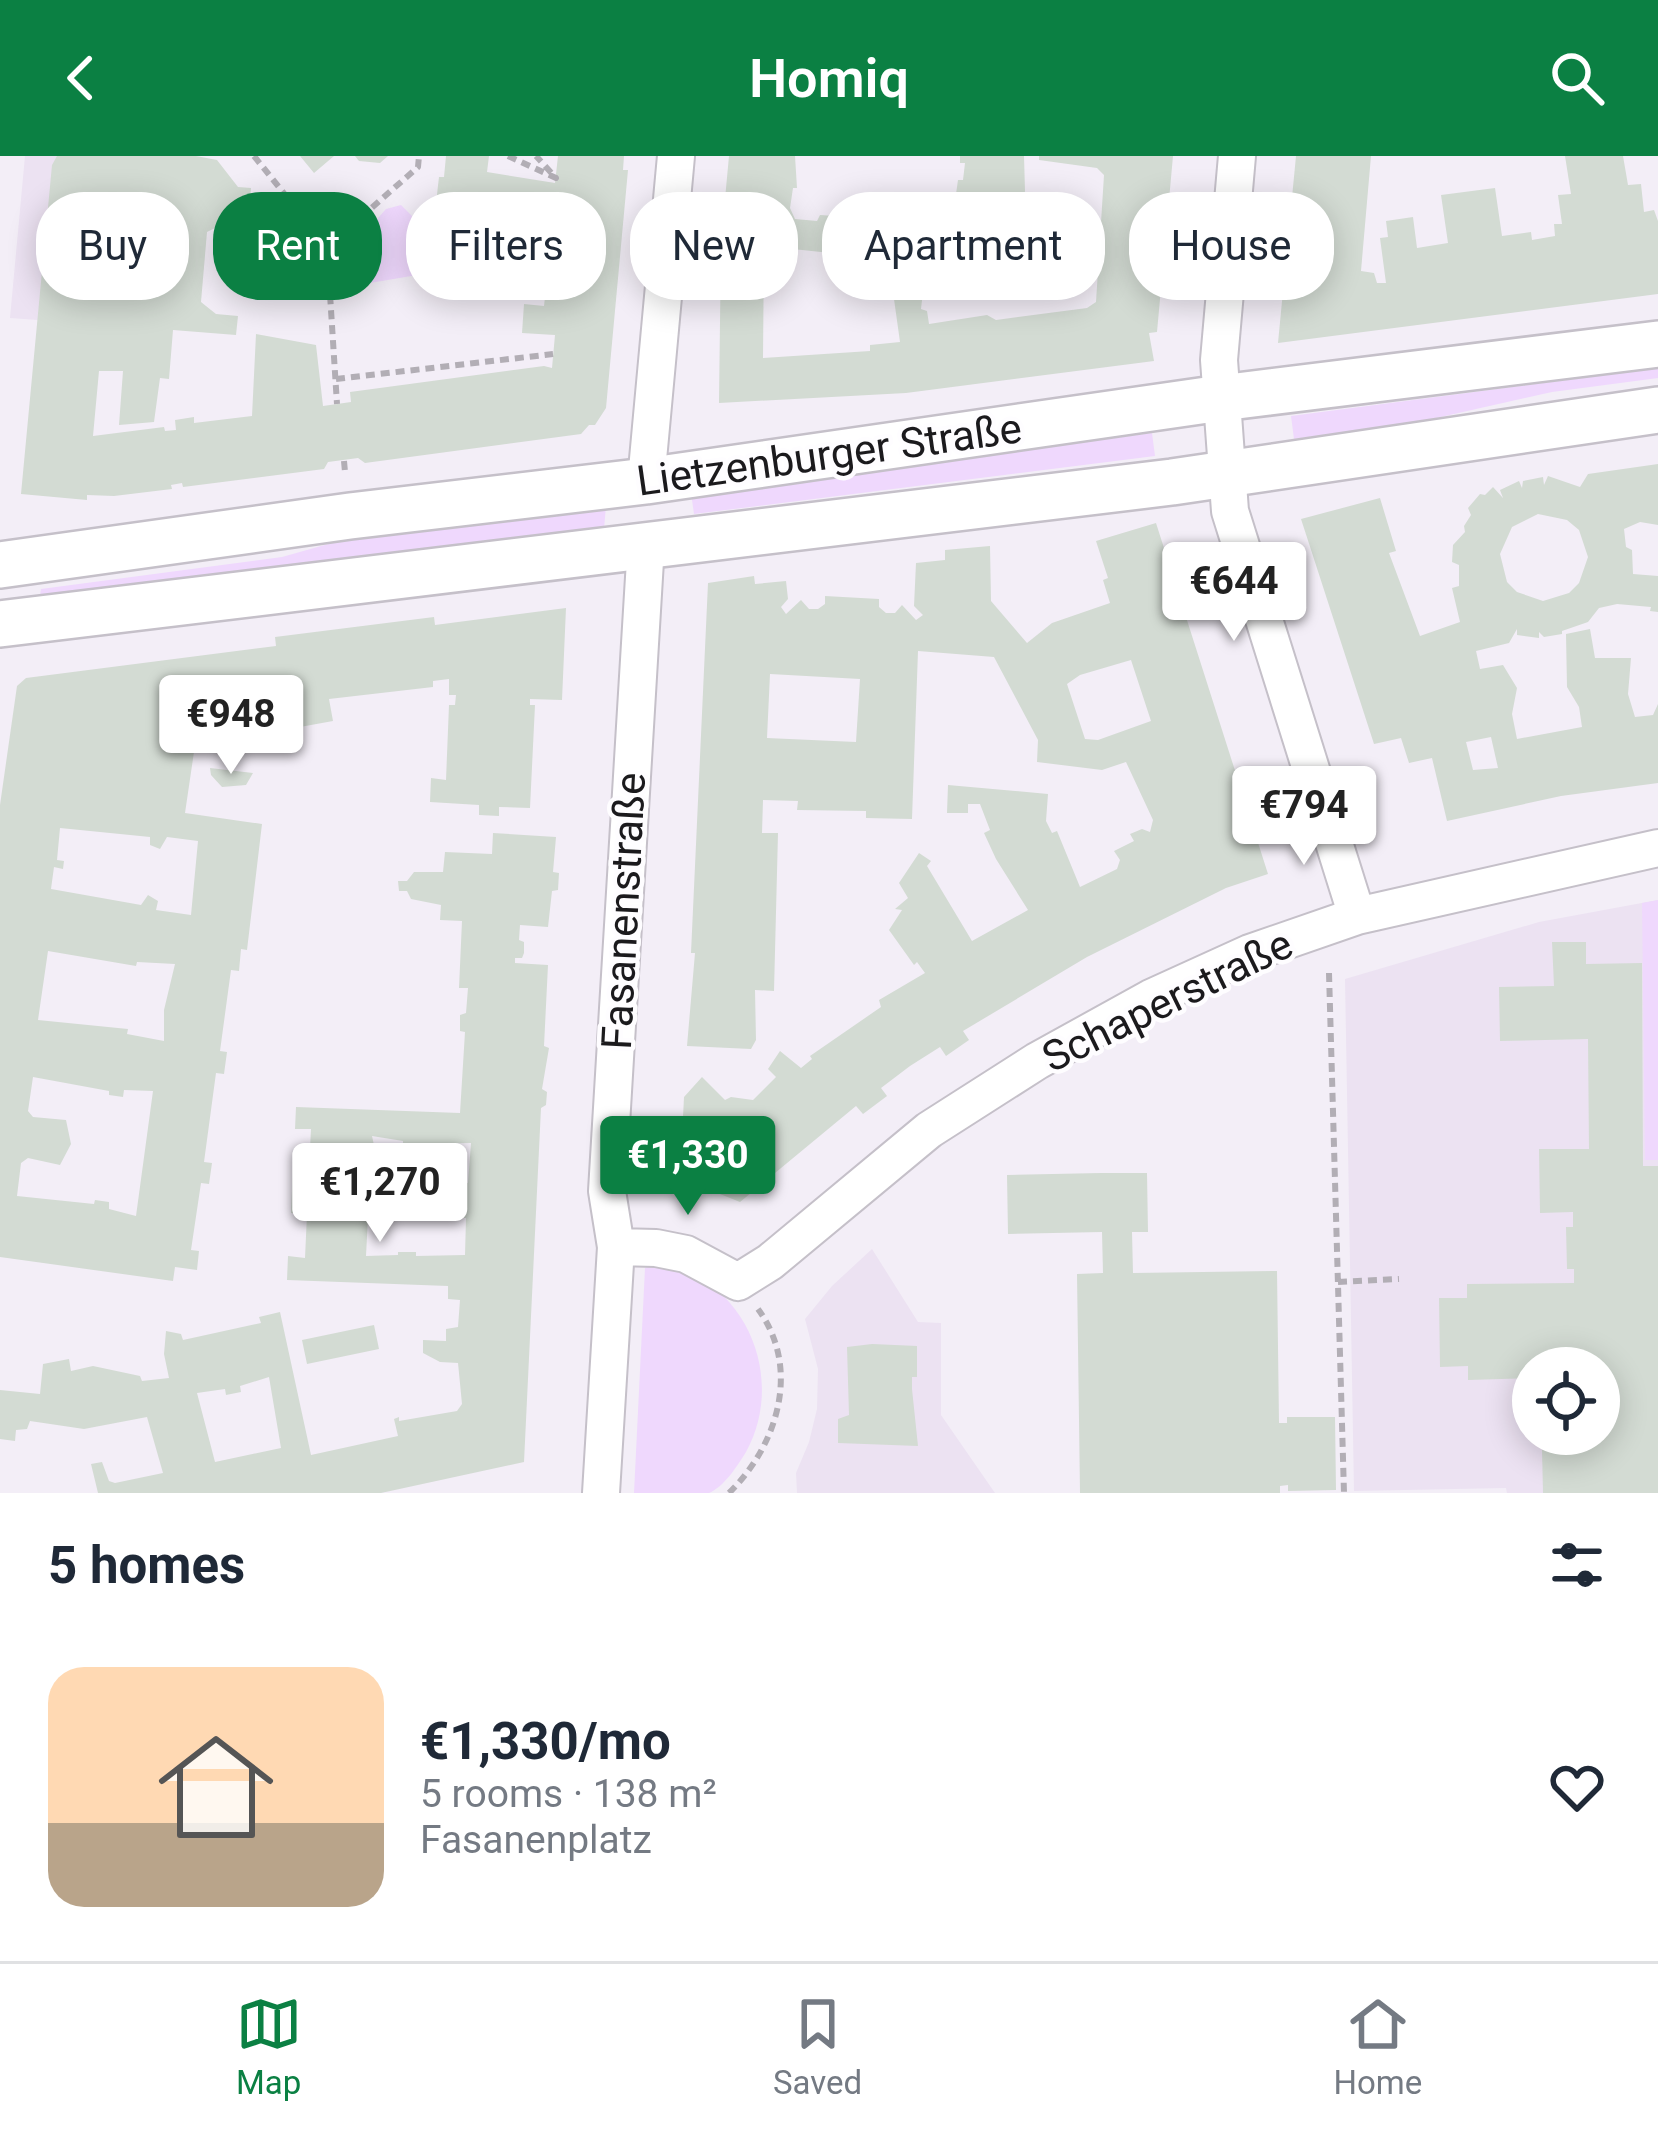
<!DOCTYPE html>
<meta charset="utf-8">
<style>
:root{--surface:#fff;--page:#f6f6f7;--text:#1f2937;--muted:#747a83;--line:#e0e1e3;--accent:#0b8043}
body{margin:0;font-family:Roboto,sans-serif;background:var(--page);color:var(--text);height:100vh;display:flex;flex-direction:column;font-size:45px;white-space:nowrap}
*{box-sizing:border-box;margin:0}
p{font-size:39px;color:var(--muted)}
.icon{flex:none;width:66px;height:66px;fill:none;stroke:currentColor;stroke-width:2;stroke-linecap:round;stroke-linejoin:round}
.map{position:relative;height:1337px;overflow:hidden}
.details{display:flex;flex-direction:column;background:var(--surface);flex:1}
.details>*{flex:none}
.banner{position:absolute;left:36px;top:36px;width:1587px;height:108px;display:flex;gap:24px}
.fabs{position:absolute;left:1512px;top:1191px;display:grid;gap:24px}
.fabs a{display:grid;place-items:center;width:108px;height:108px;border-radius:50%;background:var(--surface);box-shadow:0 6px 30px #0003;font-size:60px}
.price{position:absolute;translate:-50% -102px;padding:0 27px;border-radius:12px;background:#fff;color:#222;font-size:39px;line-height:78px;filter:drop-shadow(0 3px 6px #0008)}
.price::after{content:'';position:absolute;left:50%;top:72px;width:36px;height:27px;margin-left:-18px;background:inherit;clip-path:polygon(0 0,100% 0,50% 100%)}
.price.active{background:var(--accent);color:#fff}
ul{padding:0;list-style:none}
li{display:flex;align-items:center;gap:36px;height:300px;padding:0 48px}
li span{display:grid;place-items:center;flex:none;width:336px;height:240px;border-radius:36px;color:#555}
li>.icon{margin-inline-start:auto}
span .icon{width:144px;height:144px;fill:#fffc;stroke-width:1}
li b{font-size:51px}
h2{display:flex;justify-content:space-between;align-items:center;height:144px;padding:0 48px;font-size:51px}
.pill{padding:0 42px;border-radius:48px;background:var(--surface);box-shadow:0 6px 30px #0003;font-size:42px;line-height:108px}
.pill.active{background:var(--accent);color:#fff}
header{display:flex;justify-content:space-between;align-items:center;height:156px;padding:0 48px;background:var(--accent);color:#fff;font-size:54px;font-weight:600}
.tab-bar{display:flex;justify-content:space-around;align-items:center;height:168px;border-top:3px solid var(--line);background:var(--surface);font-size:33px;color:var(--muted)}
.tab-bar a{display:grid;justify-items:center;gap:6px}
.tab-bar .active{color:var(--accent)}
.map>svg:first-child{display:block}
</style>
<header><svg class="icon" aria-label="back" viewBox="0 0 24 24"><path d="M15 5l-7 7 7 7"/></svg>Homiq<svg class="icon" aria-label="search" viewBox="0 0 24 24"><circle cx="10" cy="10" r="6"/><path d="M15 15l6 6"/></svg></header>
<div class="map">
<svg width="1658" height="1337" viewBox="0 0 1658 1337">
<rect width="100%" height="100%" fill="#f3eef7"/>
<path fill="#ece2f2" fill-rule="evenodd" d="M25 0H126L107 169 10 162Z
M1658 744V1337H1507L1506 1332 1354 1335 1345 823 1539 766ZM1533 1212H1599V1278H1533Z
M872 1093 918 1166 941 1167V1259L995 1337H797L796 1317 809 1286 817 1253 818 1213 805 1163 832 1130Z"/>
<path fill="#efd8fd" d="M401 49 417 65 429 117 370 127 364 78 386 53Z
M1658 212V222L1552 236 1423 265 1294 283 1291 260Z
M1152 277 1155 300 694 358 691 337Z
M606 350 604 373 39 446 41 433 282 401 346 383Z
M1658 744V1004H1645L1642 747Z
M661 1107C672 1111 686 1113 696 1119 758 1154 780 1234 746 1296 738 1309 724 1331 709 1337 689 1337 655 1337 634 1337L645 1112Z"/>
<path fill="#d3dbd3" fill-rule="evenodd" d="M57 0H196L217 4 238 31 251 32 248 70 223 68 207 76 201 146 216 158 238 160 236 179 173 174 169 223 160 222 154 266 119 269 123 215H99L93 280 164 271 165 275 176 274 175 264 194 261V267L252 260 256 178 316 189 323 250 351 246 350 236 544 210 552 212 555 179 522 177 524 148 544 150 551 87 512 86 502 94 500 130 454 126 461 49 436 47 439 21H444L446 0H489L487 16 555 27 558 0H624L623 14H628L606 252 595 269H589L581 278 365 307 358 302 328 306 324 313 183 331 182 327 171 329 172 333 114 340 87 339V344L21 338 52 9ZM110 63 155 68 163 72 157 101 156 139 149 143 95 135 96 121 102 120 106 82 100 81 102 66Z
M300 0H334L314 17Z
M355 0H388L380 7 359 5Z
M729 0H795L797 32H793L790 52 795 63 817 65 820 59 881 63 882 56 959 66 962 39 956 38 958 24H963L965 7H960V0H1024L1025 35 1021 59H1027L1026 72 985 68 983 91 936 86 928 93 921 153 927 155 929 168 987 159 996 164 1087 152 1096 146 1104 19 1097 12 1039 4V0H1173L1157 176 1149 177 1154 205 906 237 719 247 721 86ZM764 90 897 104 893 136 900 186 870 189V195L763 202Z
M1296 0H1371L1361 115 1374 117 1377 127H1386L1380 82 1388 81 1386 65 1413 61 1417 92 1448 87 1441 39 1495 32 1502 80 1531 76 1532 84 1555 80 1554 68H1562L1558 39 1571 38 1565 0H1623L1628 29 1641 28 1644 56 1654 54 1658 65V138L1278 187Z
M1658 308V369L1640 366 1624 373 1626 391 1632 394 1633 418 1658 420V456L1650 455 1651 451 1617 448 1599 452 1588 466 1562 475V478L1544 481 1539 476V482L1517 479V473L1509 487 1476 495 1480 513 1503 509 1517 532 1512 558 1517 583 1582 571 1579 551 1567 531 1566 478 1590 473 1595 502H1631L1628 538 1635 561 1653 559 1658 548V627L1561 640 1447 665 1432 602 1409 607 1401 582 1374 588 1301 363 1380 342 1396 395 1389 397 1420 480 1460 466 1452 432 1459 430V409L1452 406 1453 389 1465 376 1464 370 1471 359 1468 352 1480 338 1485 339 1493 331 1503 342 1500 334 1519 325 1522 332 1523 325 1543 321 1544 329 1548 320 1580 331 1588 318ZM1538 358 1567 364 1579 374 1588 401 1579 427 1569 437 1543 445 1517 436 1507 426 1500 398 1512 371ZM1491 581 1498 612 1473 614 1466 586Z
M1156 367 1268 718 1226 732 1087 801 963 875 969 884 946 900 940 891 910 910 881 932 887 940 863 958 856 950 740 1046 680 1022 684 941 702 921 725 944 731 941 753 944 776 921 768 913 780 895 801 912 812 903 810 900 881 851 879 844 925 817 917 806 914 809 889 774 902 754 895 753 908 742 899 727 919 697 931 705 927 710 972 785 1028 754 996 703 984 677 990 674 980 648H968V657H947L948 629 1048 638 1046 665 1052 677 1057 675 1080 731 1117 713 1120 704 1114 695 1134 685 1130 678 1142 673 1150 676 1153 664 1126 606 1102 614 1037 606 1038 584 994 501 918 495 912 663 866 662V655L797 654 798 645 763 644 762 677H778L774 835 755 834 756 884 751 893 687 890 695 797H691L708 427 754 420 755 428 786 425 788 443 781 451 786 458 801 444 809 453H818L825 448V440L879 443V451L886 457H895L902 449 916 464 923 459 914 450 916 407 945 404V394L990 390 991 445 1027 487 1052 467 1110 447 1103 424 1108 422 1096 385ZM1131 504 1151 565 1098 584 1085 583 1067 528 1080 519ZM770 518 860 523 856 586 767 582Z
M566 452 562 544 530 543V549H535L530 652 499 651V660L479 659V649L430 646 431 622 446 624 449 549H455L456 539H449V523L433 525V531L329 543 333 565 300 571 238 579 235 556 199 562 185 657 262 668 247 794 241 793 239 815 231 814 220 895 227 896 224 918 216 917 204 1006 212 1007 209 1028 201 1027 191 1094 199 1095 197 1114 175 1111 173 1125 0 1101V649L17 530 26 522 276 490 275 481 434 461 435 469ZM60 672 150 681V689L160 693 167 681 198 685 191 759 156 754 158 745 148 739 141 749 51 733 54 711 63 713 64 705 57 704ZM48 795 136 810 137 806 175 808 164 854V885L127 878 128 873 38 864ZM33 921 109 935V939L123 941 124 934 153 935 136 1060 109 1053V1046L95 1044 94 1048 17 1040 21 1007 28 1002 60 1009 71 988 66 964 33 961 28 955Z
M210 612 253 617 246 629 222 631 211 619Z
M493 677 556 681 553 716 559 717 558 734 552 735 548 771 520 769 519 784 524 786V797L522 802H515V807L548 809 544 890 549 892 542 933 547 936 546 949 541 952 524 1306 381 1337H98L91 1308 102 1306 109 1325 115 1327 163 1317 147 1261 84 1273 30 1265 27 1273 16 1274 15 1285 0 1283V1234L40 1238 43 1208 69 1203 71 1215 93 1210 140 1220 142 1225 169 1222 164 1198 166 1175 181 1178 183 1184 261 1167 259 1161 280 1156 311 1299 398 1280 394 1263 399 1261V1265L457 1255 462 1248 458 1207 440 1206 423 1197V1184L446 1185V1173L458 1171 460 1144 448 1143V1130L287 1124 288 1100 305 1102 307 1058 291 1057 293 1013H309L311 973H295L296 951 460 957 465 876 460 875V859L466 857 468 832H459L462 765 440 764 441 749 411 743 407 735H399L398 725H407L414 716H443L445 696 492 698ZM372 980 403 985V988L471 987 468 1027 459 1026 458 1043 457 1061 466 1062 465 1099 416 1100V1096H398V1099L366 1100 371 1002 377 1003ZM269 1221 281 1292 215 1306 197 1237 225 1233 226 1239 241 1236 240 1230Z
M1552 786H1586V808L1642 807 1643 1010H1658V1337H1543L1542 1294 1559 1293V1278H1599V1212H1533V1222L1468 1224V1210L1440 1211 1439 1142H1467V1128L1574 1127V1113H1567L1566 1071H1573V1056L1540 1057 1539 993H1589L1588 883 1500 885 1499 831 1554 830Z
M1101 1017H1147L1148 1076H1132L1133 1117 1277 1115 1279 1267H1287V1261H1335L1336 1334 1288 1335V1329L1280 1330V1337H1080L1077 1118 1103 1117 1102 1076 1008 1078 1007 1019Z
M374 1169 379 1193 307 1208 302 1184Z
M872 1188 917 1190V1221H912V1233L918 1290 838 1287V1263L849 1259 847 1191Z"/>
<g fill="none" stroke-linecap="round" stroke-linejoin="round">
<defs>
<path id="minor" d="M1237 0 1219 204 1230 355 1357 760
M646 325 676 0
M616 1091 656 1092 686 1098 738 1126 770 1106 929 974 1037 905 1151 842 1250 797 1357 760 1658 692
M601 1337 616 1091 607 1035 646 388"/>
<path id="major" d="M0 409 350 360 646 325 1221 242 1658 188
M0 468 1172 326 1658 254"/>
</defs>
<use href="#minor" stroke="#c5c0c9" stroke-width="40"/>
<use href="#major" stroke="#c5c0c9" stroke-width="50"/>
<path stroke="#b2aeb5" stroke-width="6" stroke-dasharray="9 6" stroke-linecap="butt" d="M254 0 327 91 337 248
M508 0 556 22 536 0
M327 91 418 11 419 0
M336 223 553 198
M344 305 345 316
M1329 817 1344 1337
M1338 1126 1399 1123
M729 1337C777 1290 802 1213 758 1153"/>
<use href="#minor" stroke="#fff" stroke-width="36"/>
<use href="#major" stroke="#fff" stroke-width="45"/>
</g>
<g text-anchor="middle" stroke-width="9" stroke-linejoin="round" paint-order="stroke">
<g font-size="42" fill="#1b1a1d" stroke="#fefdff">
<text transform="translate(829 298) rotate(-8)" y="15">Lietzenburger Straße</text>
<text transform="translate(623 755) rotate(-87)" y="15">Fasanenstraße</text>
<text transform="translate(1167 844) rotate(-26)" y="15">Schaperstraße</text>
</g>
</g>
</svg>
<div class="fabs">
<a><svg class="icon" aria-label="locate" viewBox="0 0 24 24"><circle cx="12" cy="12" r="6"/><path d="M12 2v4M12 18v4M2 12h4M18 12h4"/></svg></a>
</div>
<b class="price" style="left:1234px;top:488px">€644</b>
<b class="price" style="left:231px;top:621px">€948</b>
<b class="price" style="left:1304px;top:712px">€794</b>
<b class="price active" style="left:688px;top:1062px">€1,330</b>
<b class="price" style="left:380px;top:1089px">€1,270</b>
<div class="banner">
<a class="pill">Buy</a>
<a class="pill active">Rent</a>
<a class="pill">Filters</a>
<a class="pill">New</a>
<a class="pill">Apartment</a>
<a class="pill">House</a>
</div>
</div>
<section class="details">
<h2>5 homes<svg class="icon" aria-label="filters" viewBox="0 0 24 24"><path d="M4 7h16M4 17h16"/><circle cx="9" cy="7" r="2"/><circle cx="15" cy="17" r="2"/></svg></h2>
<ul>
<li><span style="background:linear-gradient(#ffd9b3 65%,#b9a48a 0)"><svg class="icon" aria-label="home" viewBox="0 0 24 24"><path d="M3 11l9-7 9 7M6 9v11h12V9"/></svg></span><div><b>€1,330/mo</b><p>5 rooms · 138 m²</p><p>Fasanenplatz</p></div><svg class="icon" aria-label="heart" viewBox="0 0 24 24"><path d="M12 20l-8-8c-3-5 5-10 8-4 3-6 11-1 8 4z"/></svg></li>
</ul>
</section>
<nav class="tab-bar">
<a class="active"><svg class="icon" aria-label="map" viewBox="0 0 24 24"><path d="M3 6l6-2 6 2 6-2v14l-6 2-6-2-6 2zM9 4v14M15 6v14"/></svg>Map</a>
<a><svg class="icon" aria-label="saved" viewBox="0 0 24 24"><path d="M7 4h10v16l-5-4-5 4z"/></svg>Saved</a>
<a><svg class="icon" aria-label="home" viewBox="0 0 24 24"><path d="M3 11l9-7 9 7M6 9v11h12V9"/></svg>Home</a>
</nav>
